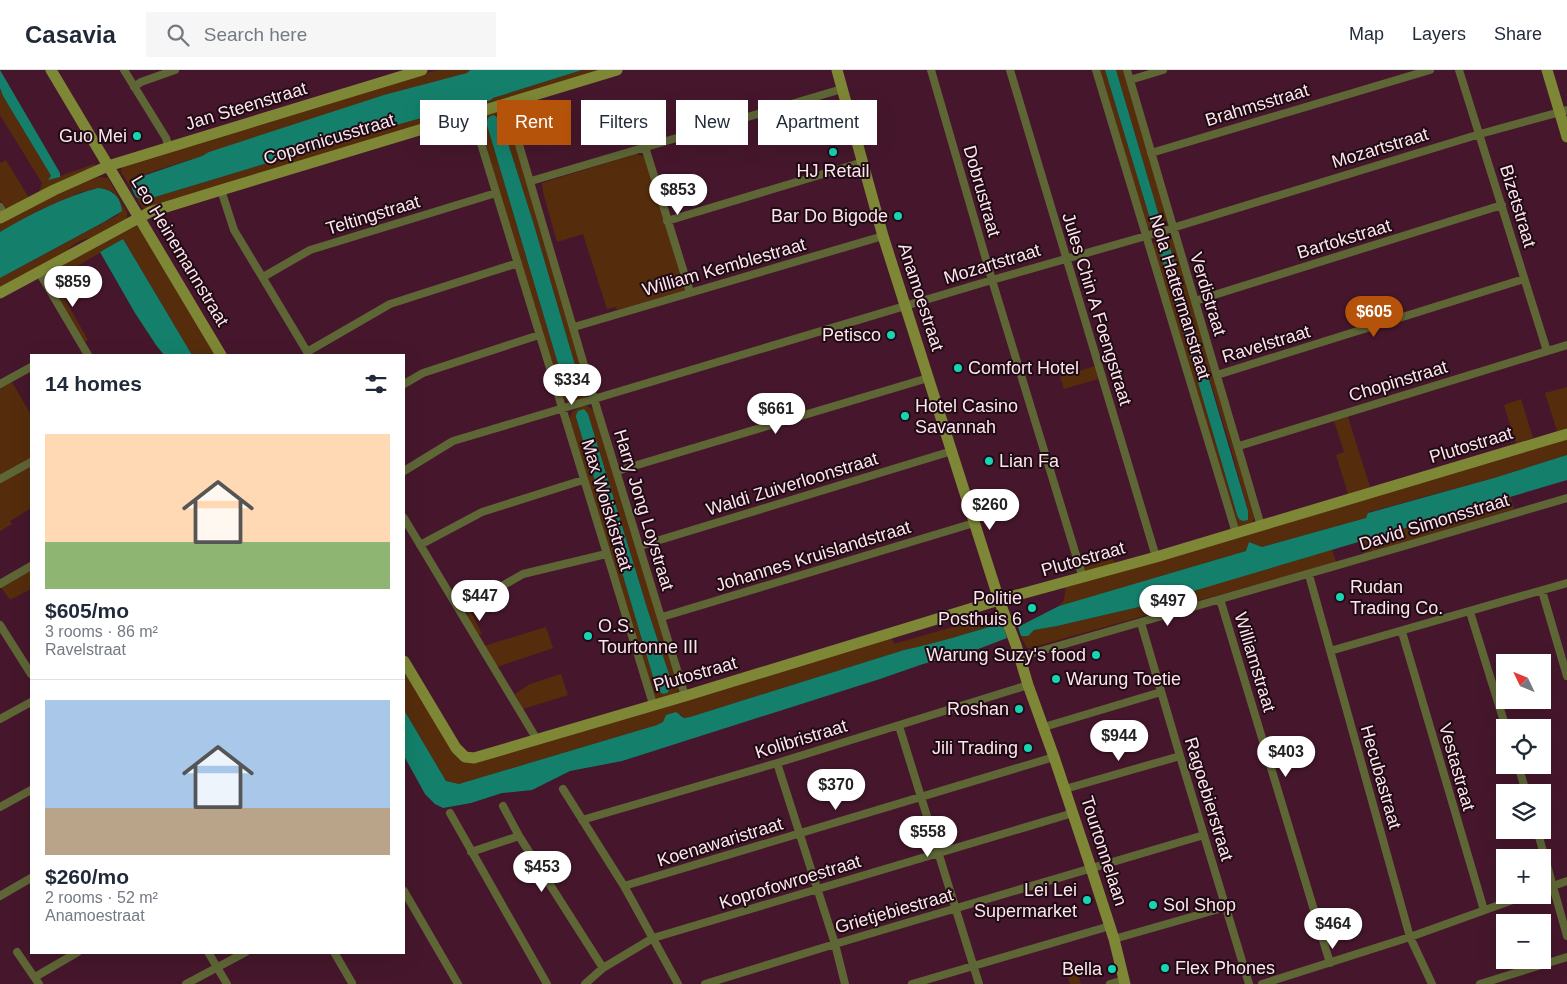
<!DOCTYPE html>
<meta charset="utf-8">
<style>
:root{--surface:#fff;--page:#f6f6f7;--text:#1f2937;--muted:#747a83;--line:#e0e1e3;--accent:#b45309}
body{margin:0;font-family:Arial,sans-serif;background:var(--page);color:var(--text);height:100vh;display:flex;flex-direction:column;font-size:19px;white-space:nowrap}
*{box-sizing:border-box;margin:0}
p{font-size:16px;color:var(--muted)}
.icon{flex:none;width:28px;height:28px;fill:none;stroke:currentColor;stroke-width:2;stroke-linecap:round;stroke-linejoin:round}
.map{position:relative;flex:1;overflow:hidden}
.sheet{position:absolute;left:30px;top:284px;width:375px;height:600px;display:flex;flex-direction:column;background:var(--surface);border-radius:0px;box-shadow:0 5px 20px #0002}
.sheet>*{flex:none}
.banner{position:absolute;left:420px;top:30px;width:475px;height:45px;display:flex;gap:10px}
.needle{width:32px;rotate:313deg}
.buttons{position:absolute;left:1496px;top:584px;display:grid;gap:10px}
.buttons a{display:grid;place-items:center;width:55px;height:55px;border-radius:0px;background:var(--surface);box-shadow:0 5px 20px #0002;font-size:25px}
.price{position:absolute;translate:-50% -42px;padding:0 11px;border-radius:18px;background:#fff;color:#222;font-size:16px;line-height:32px;filter:drop-shadow(0 1px 2px #0008)}
.price::after{content:'';position:absolute;left:50%;top:30px;width:15px;height:11px;margin-left:-8px;background:inherit;clip-path:polygon(0 0,100% 0,50% 100%)}
.price.current{background:var(--accent);color:#fff}
ul{padding:0;list-style:none}
li{display:grid;align-content:center;gap:10px;height:265px;padding:0 15px}
li+li{border-top:1px solid var(--line)}
li span{display:grid;place-items:center;height:155px;border-radius:0px;color:#555}
li>.icon{margin-inline-start:auto}
span .icon{width:90px;height:90px;fill:#fffc;stroke-width:1}
li b{font-size:21px}
h2{display:flex;justify-content:space-between;align-items:center;height:60px;padding:0 15px;font-size:21px}
.chip{padding:0 18px;border-radius:0px;background:var(--surface);box-shadow:0 5px 20px #0002;font-size:18px;line-height:45px}
.chip.current{background:var(--accent);color:#fff}
header{display:flex;align-items:center;gap:30px;box-sizing:border-box;height:70px;padding:0 25px;background:var(--surface);border-bottom:1px solid var(--line)}
header strong{font-size:24px}
nav{display:flex;gap:28px;margin-inline-start:auto;font-size:18px}
.search{width:350px;height:45px;background:var(--page);display:flex;align-items:center;gap:12px;box-sizing:border-box;padding:0 18px;border-radius:0px;color:var(--muted);font-size:19px}
.map>svg:first-child{display:block}
</style>
<header>
<strong>Casavia</strong>
<div class="search"><svg class="icon" aria-label="search" viewBox="0 0 24 24"><circle cx="10" cy="10" r="6"/><path d="M15 15l6 6"/></svg>Search here</div>
<nav><a>Map</a><a>Layers</a><a>Share</a></nav>
</header>
<div class="map">
<svg width="1567" height="914" viewBox="0 0 1567 914">
<rect width="100%" height="100%" fill="#46172c"/>
<path fill="#552d0c" fill-rule="evenodd" d="M437 0H470L468 3 209 82 202 86 148 103 140 107 132 116V119L121 102 122 96 318 35Z
M582 0H605L144 140 136 127 145 130 360 65 483 31 491 30 493 28Z
M1100 0H1105L1151 152 1154 155 1160 149 1116 0H1123L1167 148 1166 152 1162 158 1152 160 1147 157Z
M0 18 3 26 50 104 51 106 49 110 94 94 96 97 39 122 42 113 0 45Z
M501 40 506 43 588 322 585 328 570 333 562 329 478 53 482 46ZM501 51 534 155 582 319 571 327 567 324 487 55Z
M636 84 644 86 646 90 685 219 683 221 617 240 616 237 607 239 583 164 557 172 543 122 542 113Z
M6 90 29 128 9 138H6L0 130V93Z
M99 107 108 108 127 142V150L92 168C82 169 73 173 67 181L0 217V208L118 145 122 135 113 122 98 118 79 123 40 140 0 162V154L52 125Z
M136 156 139 157 216 285H192L123 169 54 210 88 270 85 272 49 212 50 208 59 197Z
M1167 164 1172 167 1255 446 1252 453 1239 456 1237 454 1235 449 1154 181 1153 175 1155 167ZM1167 169 1231 379 1248 441 1237 445 1157 173 1158 170Z
M1095 296 1098 309 1064 319 1060 307Z
M11 310 31 345V389L0 407V316Z
M1567 317V358L1557 361 1545 323Z
M1521 329 1533 368 1516 373 1504 335Z
M583 336H587L594 340 678 614V621L675 624 656 629 654 627 570 350C570 341 575 339 583 336ZM588 344 648 541 673 616 667 623 663 624 658 621 656 617 576 347Z
M1348 347 1370 417 1348 424 1336 385 1344 382 1334 351Z
M1567 369V385L1494 408 1369 442 1366 448 1262 477 1249 472 1246 481 1059 536 1064 530 1066 516Z
M31 394V438L10 451 12 454 0 461V412Z
M1510 426 1514 439 1364 484 1360 470Z
M1332 479 1336 492 1030 578H1027L1021 566H1028L1034 560 1057 556 1143 536Z
M1113 489 1116 495 1085 501 1084 497Z
M31 499V519L10 530 1 517Z
M490 526 493 528 494 531 471 542 482 564 478 565 468 548 467 541 469 539Z
M998 544 1002 553C969 563 937 573 904 580L690 647 684 648 681 644 666 649 663 652 657 655 459 714 446 711 404 640V600L458 688 462 692 467 693 891 567 894 574Z
M546 557 553 578 497 597 484 576Z
M561 604 568 625 523 639 515 624 530 614Z
M1076 897 1081 914H1070L1066 900Z"/>
<path fill="#14806b" d="M0 0 60 103V107L48 110 51 106 50 104 3 26 0 18Z
M470 0H582L493 28 491 30 485 32 483 31 360 65 145 130 136 127 132 119 133 111 140 107 202 86 209 82 384 25 467 3Z
M1105 0H1116L1160 149 1159 154 1154 155 1151 152Z
M494 45 501 51 534 155 582 319 580 326 574 328 567 324 487 55C487 49 488 46 494 45Z
M98 118C111 119 121 126 122 141L104 152 0 208V162C31 144 63 127 98 118Z
M1164 167 1168 171 1248 441V450L1243 451 1239 449 1237 445 1157 173 1160 168Z
M123 169 192 285H164L156 275 135 243 100 182Z
M584 339 588 344 648 541 673 616 667 623 663 624 658 621 656 617 576 347V345L578 341Z
M1567 385V410L1143 536 1057 556 1034 560 1028 566H1021L1018 557 1059 536 1246 481 1249 472 1262 477 1366 448 1368 443 1494 408Z
M1002 553 1007 568 973 581 923 594 880 609 622 691 570 701 532 720 502 723 471 733 443 738 435 734 425 724 404 686V640L446 711 459 714 657 655 663 652 666 645 676 642 684 648 690 647 904 580C937 573 969 563 1002 553Z"/>
<g fill="none" stroke-linecap="round" stroke-linejoin="round">
<path stroke="#5f6636" stroke-width="8" d="M124 0 166 68 169 78
M931 0 992 210 1083 508
M1010 0 1156 487
M1096 0 1236 463
M1127 0 1261 456
M1459 0 1547 281
M1130 10 1163 0
M134 17 141 12 175 0
M507 34 594 329 685 626
M472 44 653 634
M645 77 690 222
M1151 83 1430 0
M531 111 842 19
M221 120 234 160 309 285
M0 137 5 146
M667 151 863 92
M39 202 88 285
M263 207 310 180 496 123
M1195 231 1502 135
M574 257 883 166
M307 282 390 234 518 193
M1217 305 1524 209
M0 314 31 297
M404 314 423 303 539 265
M1239 376 1567 275
M404 401 453 371 992 210 1146 166 1480 64 1567 40
M617 401 928 308
M0 409 31 392
M404 448 536 668
M420 475 482 442 583 410
M640 476 952 381
M1309 505 1410 867 1432 914
M0 514 31 496
M1542 521 1567 606
M1220 529 1330 893
M460 540 523 504 606 484
M1470 542 1506 658
M662 547 974 453
M1141 553 1180 686 1249 914
M0 555 31 604
M1402 562 1484 840
M1330 581 1567 513
M1020 587C1203 535 1385 482 1567 428
M0 649 31 632
M899 656 979 914
M1044 657 1161 622
M777 693 835 874 845 914
M1518 695 1526 722
M563 719 624 816 678 914
M1065 719 1180 686
M503 736 519 766 603 898
M0 737 31 720
M450 743 547 914
M582 750 777 693 1028 615
M1537 760 1567 866
M471 782 519 766
M624 816 1054 687
M1542 820 1567 811
M404 821 458 914
M0 826 31 808
M1114 869 1226 837
M17 882 39 914
M208 882 227 914
M334 882 352 913
M35 907 78 882
M186 914 246 882
M585 914 603 898 653 868 1073 743
M705 914 835 874 1204 765
M912 914 1110 856
M1110 914 1124 910
M1262 914 1410 867 1527 825
M1480 914 1567 887"/>
<path stroke="#7e8736" stroke-width="11" d="M51 0 221 285
M837 0 883 166 999 530 1016 575 1028 615 1054 687 1091 798 1114 869 1125 914
M1547 0 1567 67
M0 148 54 120 108 96 422 0
M0 223 150 142 221 120 617 0
M404 591 456 678 465 687 474 688 685 626 999 530 1156 487 1567 364"/>
</g>
<g fill="#16d5b3" stroke="#1f0b13" stroke-width="2">
<circle cx="137" cy="66" r="5"/>
<circle cx="833" cy="82" r="5"/>
<circle cx="898" cy="146" r="5"/>
<circle cx="891" cy="265" r="5"/>
<circle cx="958" cy="298" r="5"/>
<circle cx="905" cy="346" r="5"/>
<circle cx="989" cy="391" r="5"/>
<circle cx="1340" cy="527" r="5"/>
<circle cx="1032" cy="538" r="5"/>
<circle cx="588" cy="566" r="5"/>
<circle cx="1096" cy="585" r="5"/>
<circle cx="1056" cy="609" r="5"/>
<circle cx="1019" cy="639" r="5"/>
<circle cx="1028" cy="678" r="5"/>
<circle cx="1087" cy="830" r="5"/>
<circle cx="1153" cy="835" r="5"/>
<circle cx="1165" cy="898" r="5"/>
<circle cx="1112" cy="899" r="5"/>
</g>
<g text-anchor="middle" stroke-width="4" stroke-linejoin="round" paint-order="stroke">
<g font-size="18" fill="#fee4ec" stroke="#1f0b13">
<text transform="translate(1257 35) rotate(-17)" y="6">Brahmsstraat</text>
<text transform="translate(246 36) rotate(-17)" y="6">Jan Steenstraat</text>
<text transform="translate(329 69) rotate(-17)" y="6">Copernicusstraat</text>
<text transform="translate(1380 78) rotate(-17)" y="6">Mozartstraat</text>
<text transform="translate(982 121) rotate(74)" y="6">Dobrustraat</text>
<text transform="translate(1518 136) rotate(73)" y="6">Bizetstraat</text>
<text transform="translate(373 145) rotate(-17)" y="6">Teltingstraat</text>
<text transform="translate(1344 169) rotate(-17)" y="6">Bartokstraat</text>
<text transform="translate(180 181) rotate(59)" y="6">Leo Heinemannstraat</text>
<text transform="translate(992 194) rotate(-17)" y="6">Mozartstraat</text>
<text transform="translate(724 197) rotate(-16)" y="6">William Kemblestraat</text>
<text transform="translate(1208 224) rotate(73)" y="6">Verdistraat</text>
<text transform="translate(921 227) rotate(72)" y="6">Anamoestraat</text>
<text transform="translate(1180 227) rotate(73)" y="6">Nola Hattermanstraat</text>
<text transform="translate(1097 239) rotate(73)" y="6">Jules Chin A Foengstraat</text>
<text transform="translate(1266 274) rotate(-17)" y="6">Ravelstraat</text>
<text transform="translate(1398 311) rotate(-17)" y="6">Chopinstraat</text>
<text transform="translate(1471 375) rotate(-17)" y="6">Plutostraat</text>
<text transform="translate(792 414) rotate(-17)" y="6">Waldi Zuiverloonstraat</text>
<text transform="translate(607 435) rotate(73)" y="6">Max Woiskistraat</text>
<text transform="translate(644 440) rotate(73)" y="6">Harry Jong Loystraat</text>
<text transform="translate(1434 452) rotate(-17)" y="6">David Simonsstraat</text>
<text transform="translate(813 486) rotate(-17)" y="6">Johannes Kruislandstraat</text>
<text transform="translate(1083 489) rotate(-16)" y="6">Plutostraat</text>
<text transform="translate(1255 592) rotate(73)" y="6">Williamstraat</text>
<text transform="translate(695 604) rotate(-16)" y="6">Plutostraat</text>
<text transform="translate(801 669) rotate(-17)" y="6">Kolibristraat</text>
<text transform="translate(1457 697) rotate(74)" y="6">Vestastraat</text>
<text transform="translate(1381 707) rotate(74)" y="6">Hecubastraat</text>
<text transform="translate(1209 729) rotate(73)" y="6">Ragoebierstraat</text>
<text transform="translate(720 772) rotate(-17)" y="6">Koenawaristraat</text>
<text transform="translate(1104 781) rotate(72)" y="6">Tourtonnelaan</text>
<text transform="translate(790 812) rotate(-17)" y="6">Koprofowroestraat</text>
<text transform="translate(894 841) rotate(-16)" y="6">Grietjebiestraat</text>
</g>
<g font-size="18" fill="#fee4ec" stroke="#1f0b13" text-anchor="end">
<text x="127" y="72">Guo Mei</text>
<text x="833" y="107" text-anchor="middle">HJ Retail</text>
<text x="888" y="152">Bar Do Bigode</text>
<text x="881" y="271">Petisco</text>
<text x="968" y="304" text-anchor="start">Comfort Hotel</text>
<text x="915" y="342" text-anchor="start">Hotel Casino<tspan x="915" dy="21">Savannah</tspan></text>
<text x="999" y="397" text-anchor="start">Lian Fa</text>
<text x="1350" y="523" text-anchor="start">Rudan<tspan x="1350" dy="21">Trading Co.</tspan></text>
<text x="1022" y="534">Politie<tspan x="1022" dy="21">Posthuis 6</tspan></text>
<text x="598" y="562" text-anchor="start">O.S.<tspan x="598" dy="21">Tourtonne III</tspan></text>
<text x="1086" y="591">Warung Suzy's food</text>
<text x="1066" y="615" text-anchor="start">Warung Toetie</text>
<text x="1009" y="645">Roshan</text>
<text x="1018" y="684">Jili Trading</text>
<text x="1077" y="826">Lei Lei<tspan x="1077" dy="21">Supermarket</tspan></text>
<text x="1163" y="841" text-anchor="start">Sol Shop</text>
<text x="1175" y="904" text-anchor="start">Flex Phones</text>
<text x="1102" y="905">Bella</text>
</g>
</g>
</svg>
<div class="buttons">
<a><svg class="needle" viewBox="-14 -14 28 28"><path d="M0-13l5 13h-10z" fill="#e53935"/><path d="M0 13l5-13h-10z" fill="#747a83"/></svg></a>
<a><svg class="icon" aria-label="locate" viewBox="0 0 24 24"><circle cx="12" cy="12" r="6"/><path d="M12 2v4M12 18v4M2 12h4M18 12h4"/></svg></a>
<a><svg class="icon" aria-label="layers" viewBox="0 0 24 24"><path d="M12 4l9 5-9 5-9-5zM3 14l9 5 9-5"/></svg></a>
<a>+</a>
<a>−</a>
</div>
<b class="price" style="left:678px;top:146px">$853</b>
<b class="price" style="left:73px;top:238px">$859</b>
<b class="price current" style="left:1374px;top:268px">$605</b>
<b class="price" style="left:572px;top:336px">$334</b>
<b class="price" style="left:776px;top:365px">$661</b>
<b class="price" style="left:990px;top:461px">$260</b>
<b class="price" style="left:480px;top:552px">$447</b>
<b class="price" style="left:1168px;top:557px">$497</b>
<b class="price" style="left:1119px;top:692px">$944</b>
<b class="price" style="left:1286px;top:708px">$403</b>
<b class="price" style="left:836px;top:741px">$370</b>
<b class="price" style="left:928px;top:788px">$558</b>
<b class="price" style="left:542px;top:823px">$453</b>
<b class="price" style="left:1333px;top:880px">$464</b>
<div class="banner">
<a class="chip">Buy</a>
<a class="chip current">Rent</a>
<a class="chip">Filters</a>
<a class="chip">New</a>
<a class="chip">Apartment</a>
</div>
<section class="sheet">
<h2>14 homes<svg class="icon" aria-label="filters" viewBox="0 0 24 24"><path d="M4 7h16M4 17h16"/><circle cx="9" cy="7" r="2"/><circle cx="15" cy="17" r="2"/></svg></h2>
<ul>
<li><span style="background:linear-gradient(#ffd9b3 70%,#8fb573 0)"><svg class="icon" aria-label="home" viewBox="0 0 24 24"><path d="M3 11l9-7 9 7M6 9v11h12V9"/></svg></span><div><b>$605/mo</b><p>3 rooms · 86 m²</p><p>Ravelstraat</p></div></li>
<li><span style="background:linear-gradient(#a9c7e8 70%,#b9a48a 0)"><svg class="icon" aria-label="home" viewBox="0 0 24 24"><path d="M3 11l9-7 9 7M6 9v11h12V9"/></svg></span><div><b>$260/mo</b><p>2 rooms · 52 m²</p><p>Anamoestraat</p></div></li>
</ul>
</section>
</div>
